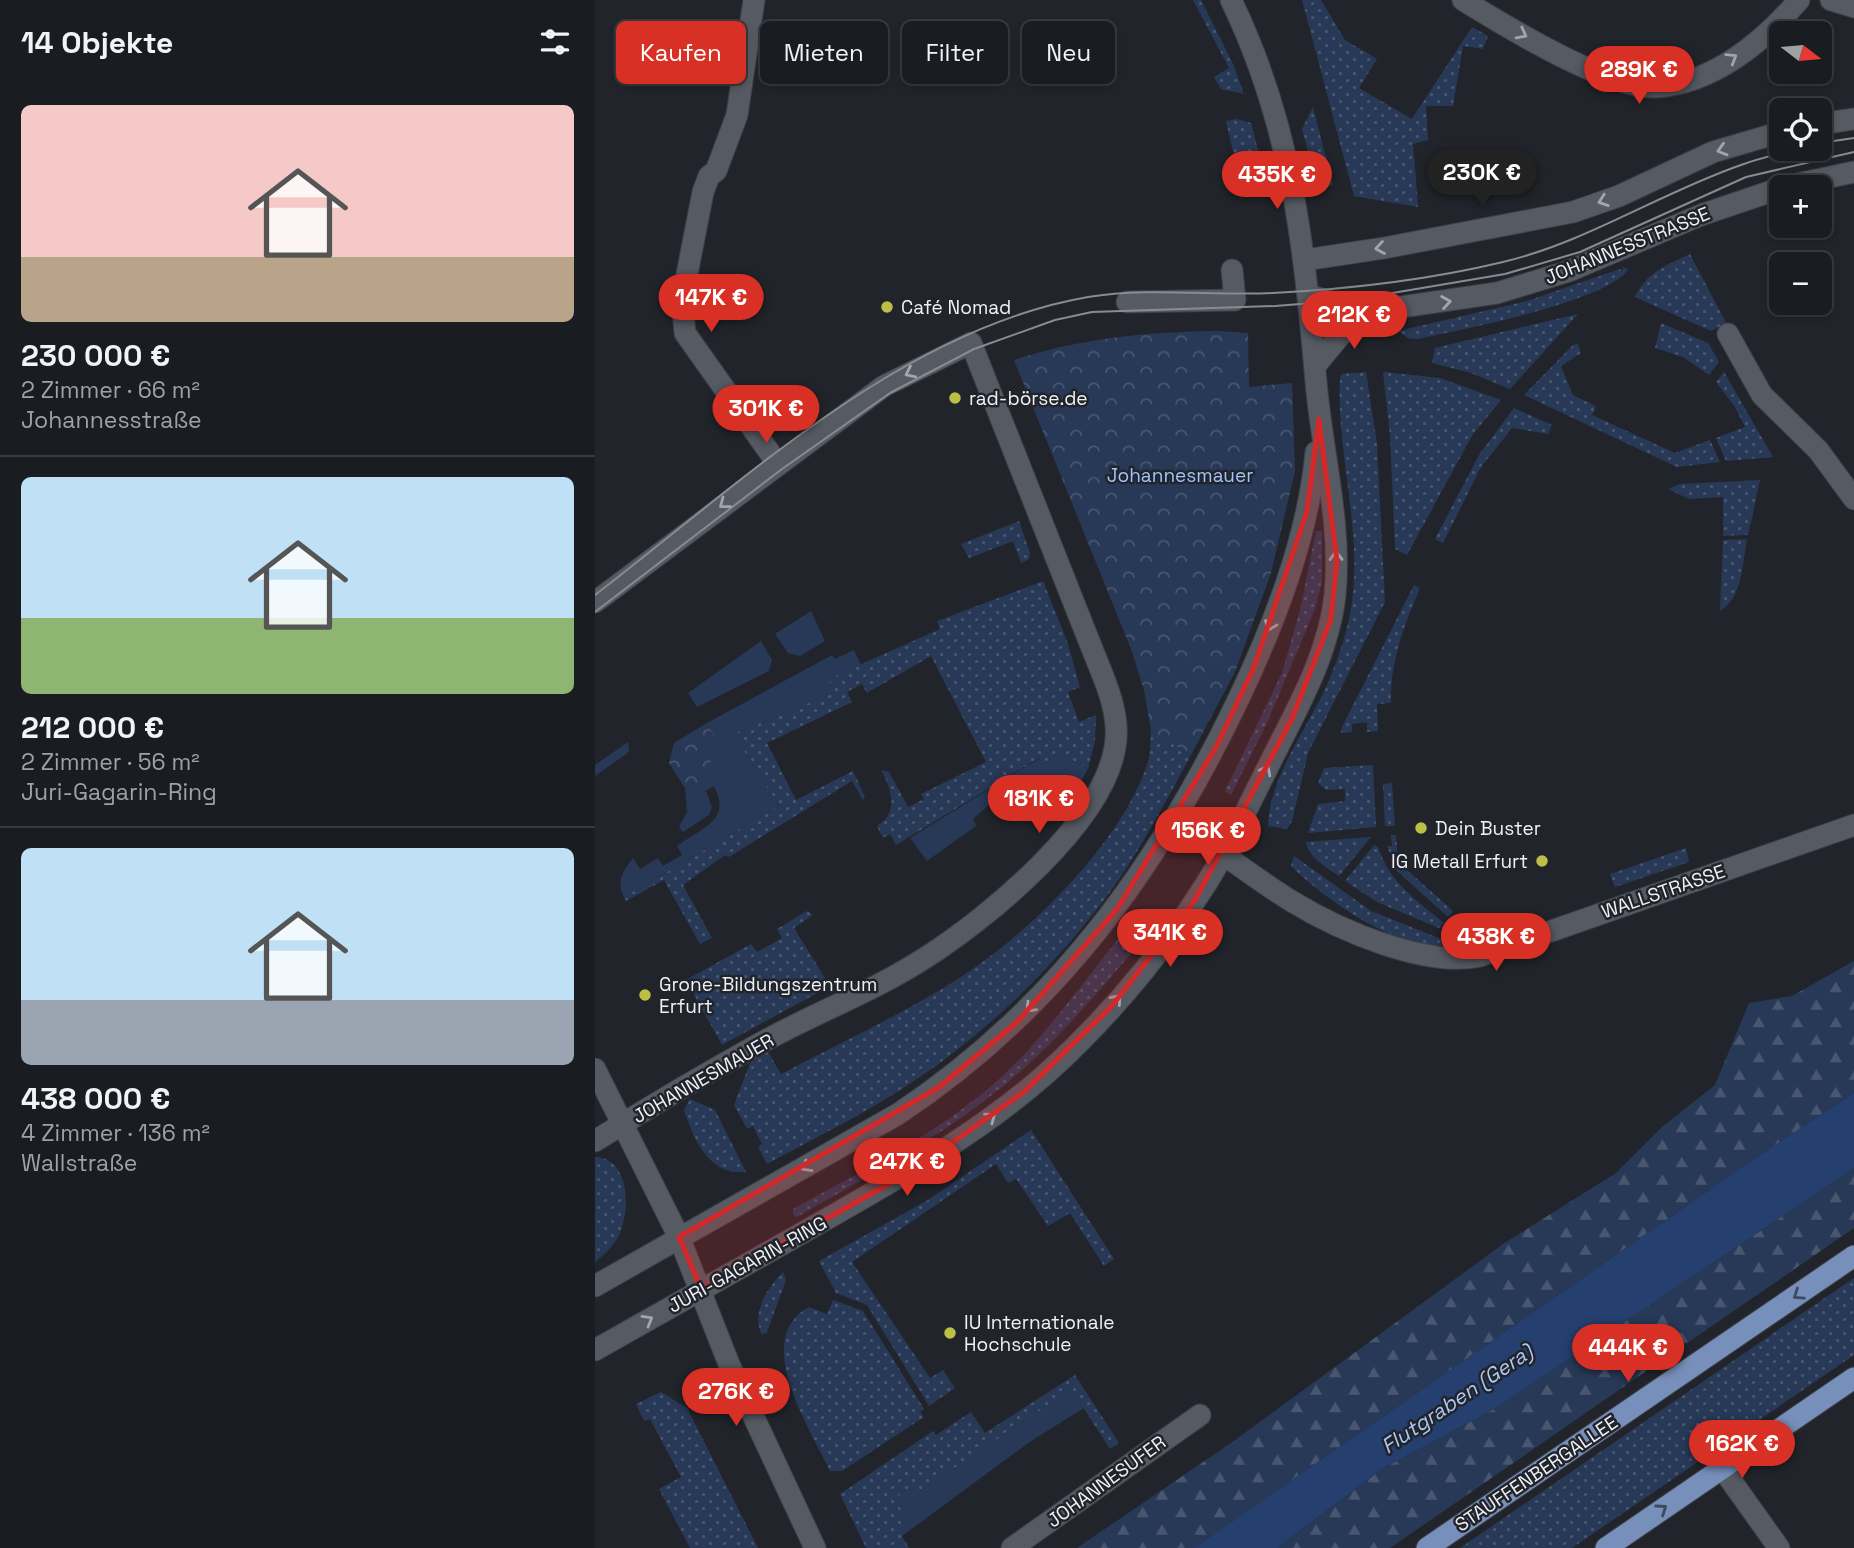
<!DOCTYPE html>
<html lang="de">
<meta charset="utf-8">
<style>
:root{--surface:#191c20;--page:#26292d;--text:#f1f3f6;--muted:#9fa1a5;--line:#373a3e;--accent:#d93025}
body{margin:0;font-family:"Space Grotesk",sans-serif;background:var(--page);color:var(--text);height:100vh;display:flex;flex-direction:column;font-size:26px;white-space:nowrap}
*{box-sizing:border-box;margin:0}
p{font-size:23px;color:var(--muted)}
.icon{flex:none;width:38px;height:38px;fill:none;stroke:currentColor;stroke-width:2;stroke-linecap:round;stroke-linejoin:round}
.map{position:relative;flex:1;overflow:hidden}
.details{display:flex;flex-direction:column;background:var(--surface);width:595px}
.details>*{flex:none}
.top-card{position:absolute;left:21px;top:21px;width:665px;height:63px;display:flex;gap:14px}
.needle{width:46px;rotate:106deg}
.tools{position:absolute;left:1174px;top:21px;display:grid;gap:14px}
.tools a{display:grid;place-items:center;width:63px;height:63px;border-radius:10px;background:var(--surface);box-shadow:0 4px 10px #0003,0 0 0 2px var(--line);font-size:35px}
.price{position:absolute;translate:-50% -60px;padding:0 16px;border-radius:24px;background:var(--accent);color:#fff;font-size:23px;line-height:46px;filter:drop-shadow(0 2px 4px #0008)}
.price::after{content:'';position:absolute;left:50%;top:42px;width:21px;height:16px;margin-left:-10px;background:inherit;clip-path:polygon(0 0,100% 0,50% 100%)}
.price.selected{background:#222;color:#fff}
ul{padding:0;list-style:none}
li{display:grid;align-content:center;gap:14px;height:371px;padding:0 21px}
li+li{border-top:2px solid var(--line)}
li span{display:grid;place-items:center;height:217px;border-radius:10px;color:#555}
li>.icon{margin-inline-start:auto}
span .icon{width:126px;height:126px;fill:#fffc;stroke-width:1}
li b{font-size:30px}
h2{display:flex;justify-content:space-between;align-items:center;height:84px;padding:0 21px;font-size:30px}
.tag{padding:0 24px;border-radius:10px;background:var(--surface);box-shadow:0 4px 10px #0003,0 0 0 2px var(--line);font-size:24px;line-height:63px}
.tag.selected{background:var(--accent);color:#fff}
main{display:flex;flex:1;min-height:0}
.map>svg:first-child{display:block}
</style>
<main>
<section class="details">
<h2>14 Objekte<svg class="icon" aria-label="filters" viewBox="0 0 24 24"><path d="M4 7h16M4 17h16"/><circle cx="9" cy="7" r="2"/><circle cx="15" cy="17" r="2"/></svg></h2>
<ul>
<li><span style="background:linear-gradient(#f6c9c9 70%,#b9a48a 0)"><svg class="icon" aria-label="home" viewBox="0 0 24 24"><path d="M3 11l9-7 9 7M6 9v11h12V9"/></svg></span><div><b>230 000 €</b><p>2 Zimmer · 66 m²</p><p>Johannesstraße</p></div></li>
<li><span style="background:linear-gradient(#bfe0f5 65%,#8fb573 0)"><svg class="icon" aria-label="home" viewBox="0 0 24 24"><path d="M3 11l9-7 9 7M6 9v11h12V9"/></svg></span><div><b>212 000 €</b><p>2 Zimmer · 56 m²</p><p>Juri-Gagarin-Ring</p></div></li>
<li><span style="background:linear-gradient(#bfe0f5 70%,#9aa5b1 0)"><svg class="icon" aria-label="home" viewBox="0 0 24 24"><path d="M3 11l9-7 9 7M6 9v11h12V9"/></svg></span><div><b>438 000 €</b><p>4 Zimmer · 136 m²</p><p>Wallstraße</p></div></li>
</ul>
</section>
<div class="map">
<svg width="1259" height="1548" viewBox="0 0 1259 1548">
<defs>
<pattern id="grass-dots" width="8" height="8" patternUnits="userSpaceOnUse" patternTransform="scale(1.75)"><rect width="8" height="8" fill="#283957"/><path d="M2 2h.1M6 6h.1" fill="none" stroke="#485670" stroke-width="1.8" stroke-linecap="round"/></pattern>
<pattern id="forest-firs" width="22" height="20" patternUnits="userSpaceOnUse" patternTransform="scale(1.75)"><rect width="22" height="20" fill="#283957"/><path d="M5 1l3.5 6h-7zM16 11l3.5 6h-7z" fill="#485670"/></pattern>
<pattern id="park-crowns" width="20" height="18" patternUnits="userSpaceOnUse" patternTransform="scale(1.75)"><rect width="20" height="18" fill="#283957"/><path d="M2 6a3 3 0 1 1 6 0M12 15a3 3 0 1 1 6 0" fill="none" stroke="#485670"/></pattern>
</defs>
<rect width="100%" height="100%" fill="#21252b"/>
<path fill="url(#grass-dots)" d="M598 0H606L638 64 649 94 626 89 619 77 634 68Z
M707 0H726L750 40 782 59 764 88 817 119 877 27 893 36 888 49 868 46 858 106H831L833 140 818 144 823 207 759 196Z
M718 107 738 185 727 188 717 165 707 129Z
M642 119 656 123 674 192 644 193 641 165 631 121Z
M1095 254 1131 323 1116 331 1040 297C1052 272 1070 266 1095 254Z
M1028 267 1033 270C1010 302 865 330 822 339L813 338 803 331 932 301 1025 269 1027 272Z
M983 314 915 389 876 373 837 363 840 348Z
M1066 323 1113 343 1124 362 1114 375 1088 357 1060 348Z
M983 344 986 353 966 366 978 395 1001 406 997 415 1080 453 1115 440 1125 462 1082 467 929 395 978 345Z
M771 372 782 444 790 602 713 753 697 821 692 829 673 826C675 777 709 734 730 689 741 665 750 640 755 614 770 535 741 457 745 379L746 374Z
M788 372 845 378 906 400 878 434 812 555 800 549 795 436Z
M1129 372 1178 457 1131 461 1121 438 1150 427 1140 407 1121 382Z
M919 408 957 425 953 434 917 428 886 467 848 543 840 539 884 455Z
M1165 480 1153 535 1128 536V497L1094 499 1073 489 1085 484Z
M424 521 435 553 434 559 426 563 418 541 374 558 366 544Z
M721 531H727V581L720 609 672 723 636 795 630 791 687 673 705 610Z
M1152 539C1148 560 1147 600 1125 611L1128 540Z
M448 581 472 641 485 687 473 692 484 722 501 715 500 741 493 769 465 754 450 762 444 758 301 845 295 834 288 838 282 826C305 812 296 789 286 770L294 772 313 807 329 799 326 794 391 762 336 656 272 693 267 684 252 692 257 702 172 743 201 800 258 771 270 797 268 800 257 781 134 857 130 855 88 885 117 938 105 944 69 880 31 901 29 897 184 806 138 734 238 693 233 679 345 629 342 621Z
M819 585 825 588C809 626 795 661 796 703L782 704 783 731 772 732V722L757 724V732L746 733 747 727Z
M556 731 596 755C571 801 546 849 515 892 463 962 397 1028 325 1077 277 1110 224 1136 172 1164L163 1147 167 1144 158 1126 152 1129 139 1105 155 1063 173 1052 186 1074C241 1045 297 1019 350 987 425 943 526 846 553 762 556 752 555 741 556 731Z
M778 765 781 827 713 833 723 804 750 801V789L731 790 723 783 729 768Z
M797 783 800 826H790L788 784Z
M796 835H801L803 862 858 911 853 917 802 871 792 846H797Z
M776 837 744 876C731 867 714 858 711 842Z
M779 845 783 847C794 882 821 900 849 923L844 928 782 902 750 881Z
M1091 848 1094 862 1020 887 1015 874Z
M699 856 776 911 861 945C813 959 729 899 696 866Z
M212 911 218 915 199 928 235 986 127 1045 91 980 156 944 162 952 187 938 182 929Z
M524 938 539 950C503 992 468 1034 426 1071 359 1130 279 1173 202 1217L198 1214V1209C265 1172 336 1137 394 1088 444 1046 483 988 524 938Z
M95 1099 120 1110 151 1172C114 1176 99 1140 89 1110Z
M436 1130 519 1259 509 1266 475 1213 453 1226 421 1179 413 1183 401 1164 257 1262 335 1378 348 1370 360 1388 334 1406 272 1305 241 1293 224 1261 333 1200Z
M0 1157C35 1158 35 1209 25 1233 20 1245 10 1254 0 1262Z
M188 1272 191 1280 172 1332 167 1335C156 1313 172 1288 188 1272Z
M1259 1278V1355L977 1548H865Z
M238 1300 268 1311 329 1409 325 1412 329 1417 247 1471H235C216 1430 155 1339 214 1307L232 1314Z
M480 1375 524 1443 515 1449 477 1390 328 1489 307 1536 314 1548H271L245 1494 338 1431 341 1435 376 1412 390 1433Z
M66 1392 92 1408 163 1548H95L64 1489 86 1477 55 1419 49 1421 41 1404Z"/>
<path fill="url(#forest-firs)" d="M1259 961V1093L1156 1161 599 1548H482L636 1443 911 1242 1021 1173 1067 1127 1120 1085 1154 1003 1197 996Z
M1259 1168V1228L795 1548H682L787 1469 903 1407Z"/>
<path fill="url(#park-crowns)" d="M622 331 653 333 654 387 697 383 700 471 676 573 640 672 596 755 556 731 549 690 536 649 419 360C486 338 552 332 622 331Z
M112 723 126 746 112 775 119 786 97 799 74 763 79 743Z"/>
<path fill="#283957" d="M216 611 230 641 205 656 193 653 180 634Z
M166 641 177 660 174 671 102 707 93 693Z
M259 650 266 665 234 679 239 693 138 734 184 806 29 897C21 882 28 870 38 858L45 869 63 858 68 866 87 855 82 846C115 823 141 818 112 775L118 751 126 746 112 723 237 655 240 659Z
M33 742 34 752 0 776V765Z
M465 754 493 769 475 801 457 822 417 784 378 819 381 826 332 861 315 838 445 758 450 762Z
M90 787 98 798 111 791 117 807 114 815 88 832 84 827 92 812Z
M477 1389 489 1408 436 1441 307 1536 304 1490 328 1489Z"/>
<path fill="#253f6e" d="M1259 1093V1168L903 1407 787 1469 682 1548H599L1156 1161Z"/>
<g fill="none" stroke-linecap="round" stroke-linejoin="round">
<defs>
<path id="minor" d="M159 0 142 115 121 171 114 176 108 192 87 300 90 333 182 463
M868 0C910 26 1014 90 1062 87 1119 83 1169 41 1204 0
M1236 0 1259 7
M1225 124 1259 119
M1188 187 1259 172
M710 260 789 248 978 212 1024 196 1118 152 1186 132
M713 295 772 312 902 293 974 271 1106 215 1186 188
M532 302 640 300 637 270
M1133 334 1167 395 1223 450 1259 499
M720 366 744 337 772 312
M0 602 289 386 376 343 498 651C510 681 526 714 520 747 508 823 395 916 333 956 280 991 219 1013 164 1044 108 1075 54 1107 0 1141
M579 819C619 846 657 877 698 902 744 930 831 968 885 956L1259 825
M0 1069 84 1237 134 1364 220 1548
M0 1286 303 1114C461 1009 563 868 644 698 680 622 713 537 721 452
M0 1350C72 1310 144 1269 216 1228 298 1181 381 1136 452 1073 520 1012 584 933 629 854 643 829 655 802 668 777 696 719 733 660 740 595 747 524 727 452 721 382 709 245 697 126 636 0
M1127 1468 1184 1548
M417 1548 605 1415"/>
<path id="major" d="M832 1548 1259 1256
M1011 1548 1259 1378"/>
</defs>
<use href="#minor" stroke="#3d4046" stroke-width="23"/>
<use href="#major" stroke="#3d4046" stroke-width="23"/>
<use href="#minor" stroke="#565a62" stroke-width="21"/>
<use href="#major" stroke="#778fbb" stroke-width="21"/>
<path stroke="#888b90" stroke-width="2" d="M1225 143 1259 138
M0 595C146 483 307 329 493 297 554 287 617 296 678 293 755 289 833 280 908 262 992 242 1065 193 1146 165 1165 158 1184 154 1203 149
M0 612 187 469 295 393 379 349 460 320 497 312 680 306 756 300 910 274 985 252 1151 177 1259 152"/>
</g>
<defs><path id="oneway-chevron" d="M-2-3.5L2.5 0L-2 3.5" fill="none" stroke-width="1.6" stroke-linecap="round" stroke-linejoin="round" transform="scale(1.75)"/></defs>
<g stroke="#a2a6ac">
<use href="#oneway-chevron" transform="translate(927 34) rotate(28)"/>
<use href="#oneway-chevron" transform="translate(1137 58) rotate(-32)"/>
<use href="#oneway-chevron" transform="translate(1127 150) rotate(163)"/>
<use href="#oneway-chevron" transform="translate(1008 201) rotate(161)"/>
<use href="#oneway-chevron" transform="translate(785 248) rotate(171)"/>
<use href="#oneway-chevron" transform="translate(851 302) rotate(-9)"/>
<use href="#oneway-chevron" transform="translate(315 373) rotate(154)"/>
<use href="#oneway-chevron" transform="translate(129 504) rotate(142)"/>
<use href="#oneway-chevron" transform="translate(741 556) rotate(-91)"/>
<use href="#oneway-chevron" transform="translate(675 626) rotate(111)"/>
<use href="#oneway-chevron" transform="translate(671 770) rotate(-63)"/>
<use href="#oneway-chevron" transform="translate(522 999) rotate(-49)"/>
<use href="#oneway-chevron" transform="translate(435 1008) rotate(134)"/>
<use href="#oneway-chevron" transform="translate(396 1117) rotate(-37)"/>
<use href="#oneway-chevron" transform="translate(211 1167) rotate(150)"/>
<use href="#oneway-chevron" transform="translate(53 1320) rotate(-30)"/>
</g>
<g stroke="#3f4a5d">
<use href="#oneway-chevron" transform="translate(1203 1295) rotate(146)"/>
<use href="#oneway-chevron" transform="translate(1067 1509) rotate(-35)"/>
</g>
<path fill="#d62828" fill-opacity="0.2" stroke="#d62828" stroke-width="5" stroke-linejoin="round" d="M724 419 742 561 736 619 697 719 600 900 516 1007 429 1092 317 1171 106 1289 84 1237 344 1087 422 1022 522 909 621 747 659 667 712 511Z"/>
<g fill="#bbc044" stroke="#21252b" stroke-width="2.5">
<circle cx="292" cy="307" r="7"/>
<circle cx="360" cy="398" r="7"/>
<circle cx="826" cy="828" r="7"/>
<circle cx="947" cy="861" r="7"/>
<circle cx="50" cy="995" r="7"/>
<circle cx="355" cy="1333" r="7"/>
</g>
<g text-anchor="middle" stroke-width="5" stroke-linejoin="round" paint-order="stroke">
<g font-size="19" fill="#eef1f5" stroke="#21252b">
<text transform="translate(1032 245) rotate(-22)" y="7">JOHANNESSTRASSE</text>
<text transform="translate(1068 891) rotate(-19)" y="7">WALLSTRASSE</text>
<text transform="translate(108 1078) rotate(-30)" y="7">JOHANNESMAUER</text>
<text transform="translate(152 1264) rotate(-29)" y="7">JURI-GAGARIN-RING</text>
<text transform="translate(941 1473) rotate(-34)" y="7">STAUFFENBERGALLEE</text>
<text transform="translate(511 1481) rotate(-36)" y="7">JOHANNESUFER</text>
</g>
<g font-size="19" fill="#eef1f5" stroke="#21252b" text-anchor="start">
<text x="306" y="314">Café Nomad</text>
<text x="374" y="405">rad-börse.de</text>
<text x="840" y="835">Dein Buster</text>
<text x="933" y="868" text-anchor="end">IG Metall Erfurt</text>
<text x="64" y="991">Grone-Bildungszentrum<tspan x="64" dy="22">Erfurt</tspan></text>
<text x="369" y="1329">IU Internationale<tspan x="369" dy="22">Hochschule</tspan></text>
</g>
<g font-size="19" fill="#9fc2fe" stroke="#21252b">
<text x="585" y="482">Johannesmauer</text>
</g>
<g font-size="21" font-style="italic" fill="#aec8f5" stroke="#21252b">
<text transform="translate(862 1399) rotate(-34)" y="7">Flutgraben (Gera)</text>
</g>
</g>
</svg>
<div class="tools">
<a><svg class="needle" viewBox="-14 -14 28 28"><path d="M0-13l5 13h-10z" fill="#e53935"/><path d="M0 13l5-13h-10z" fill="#9fa1a5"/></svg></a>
<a><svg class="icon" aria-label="locate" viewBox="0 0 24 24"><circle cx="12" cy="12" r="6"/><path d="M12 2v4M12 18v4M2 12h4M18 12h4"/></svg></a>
<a>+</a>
<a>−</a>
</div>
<b class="price" style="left:1044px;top:106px">289K €</b>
<b class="price selected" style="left:887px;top:209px">230K €</b>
<b class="price" style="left:682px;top:211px">435K €</b>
<b class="price" style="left:116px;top:334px">147K €</b>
<b class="price" style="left:759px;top:351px">212K €</b>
<b class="price" style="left:171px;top:445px">301K €</b>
<b class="price" style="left:444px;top:835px">181K €</b>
<b class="price" style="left:613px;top:867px">156K €</b>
<b class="price" style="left:575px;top:969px">341K €</b>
<b class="price" style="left:901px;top:973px">438K €</b>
<b class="price" style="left:312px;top:1198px">247K €</b>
<b class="price" style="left:1033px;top:1384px">444K €</b>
<b class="price" style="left:141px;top:1428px">276K €</b>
<b class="price" style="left:1147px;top:1480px">162K €</b>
<div class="top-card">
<a class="tag selected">Kaufen</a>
<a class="tag">Mieten</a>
<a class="tag">Filter</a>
<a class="tag">Neu</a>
</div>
</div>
</main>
